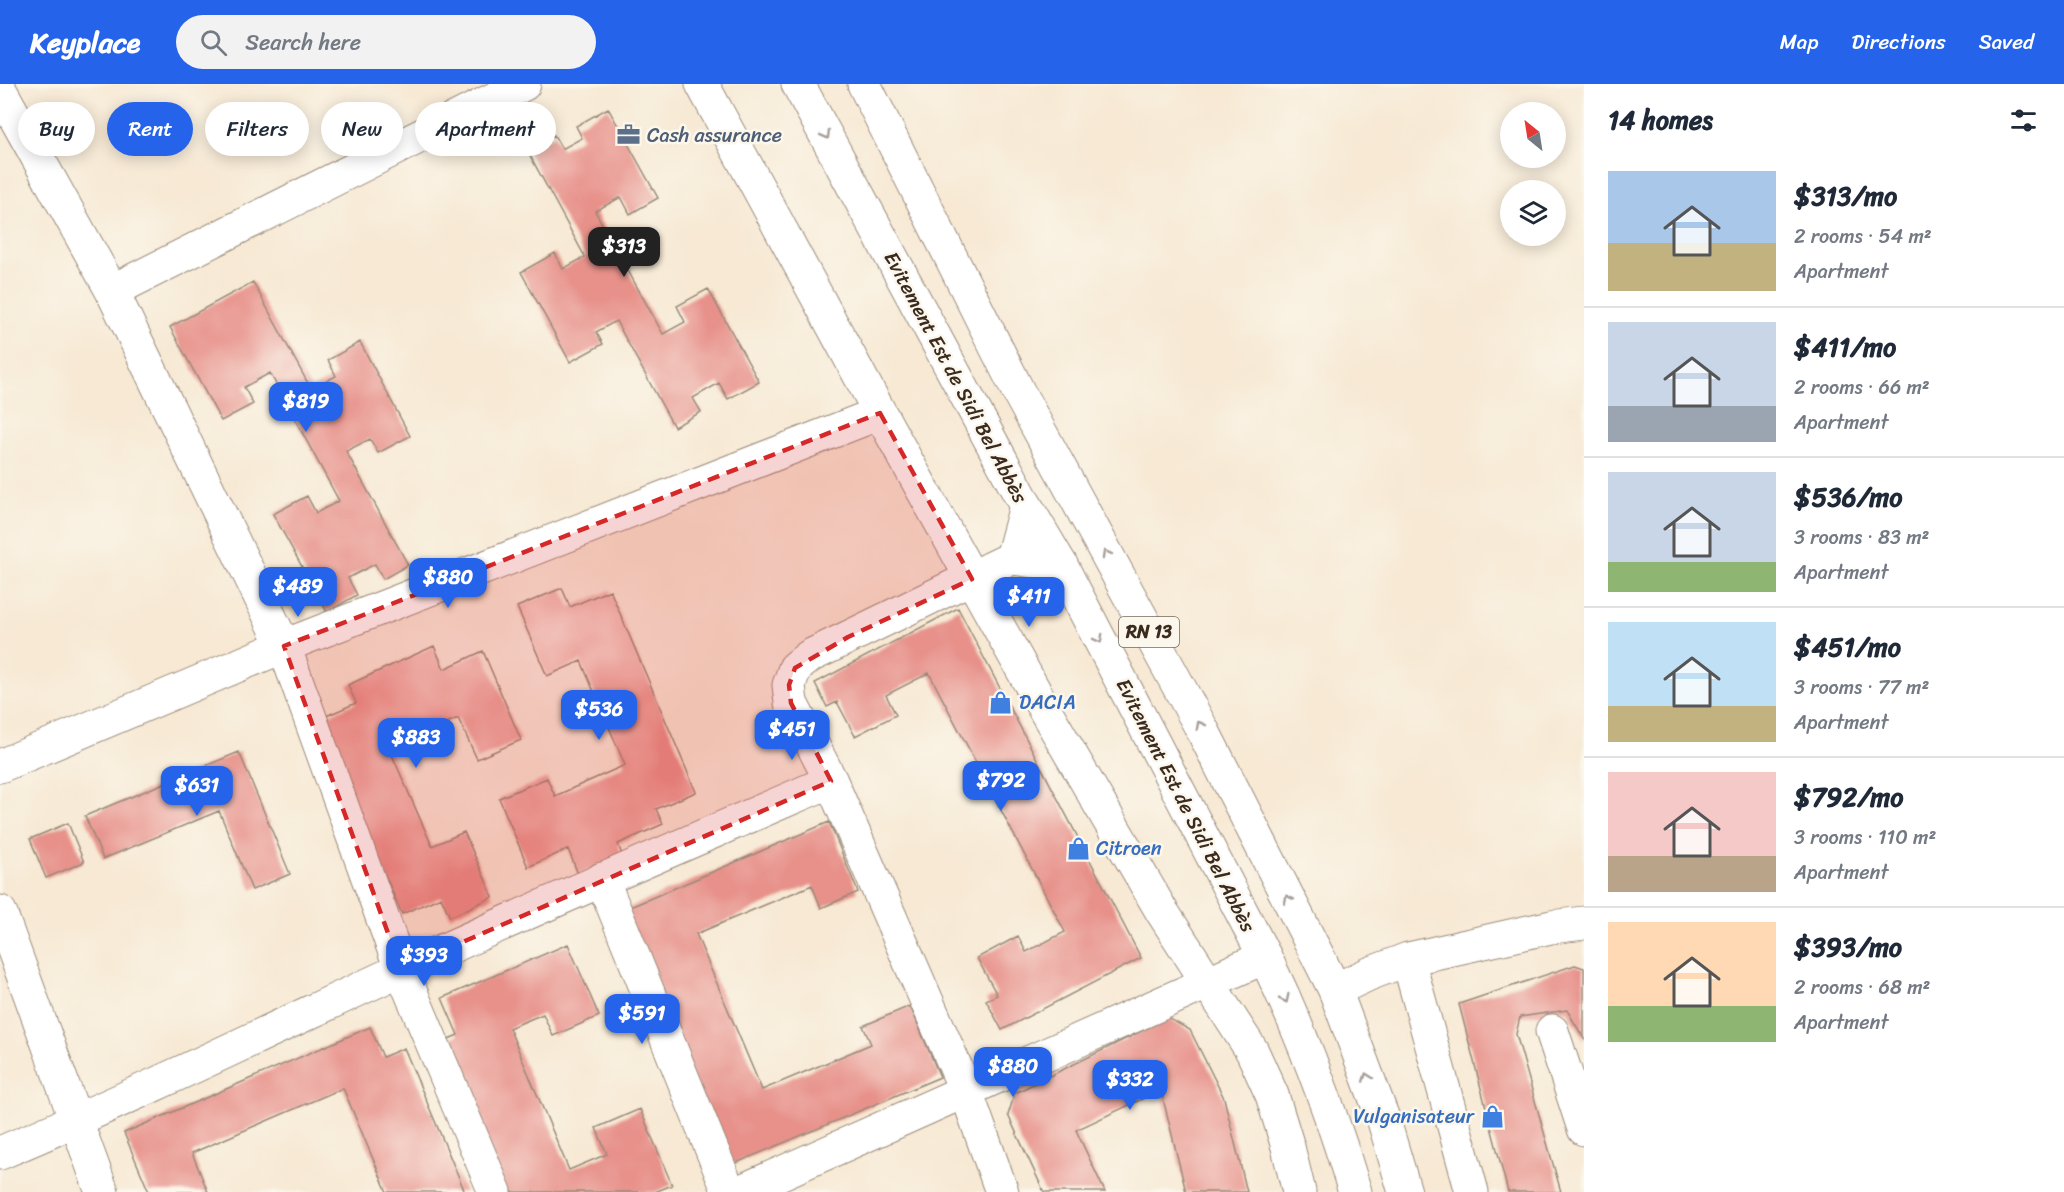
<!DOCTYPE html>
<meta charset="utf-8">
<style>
:root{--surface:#fff;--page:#f2f2f3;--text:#1f2937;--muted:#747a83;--line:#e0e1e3;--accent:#2563eb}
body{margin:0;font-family:Sriracha,sans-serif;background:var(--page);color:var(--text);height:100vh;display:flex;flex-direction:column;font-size:22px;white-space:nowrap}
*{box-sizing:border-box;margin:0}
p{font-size:20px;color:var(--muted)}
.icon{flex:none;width:33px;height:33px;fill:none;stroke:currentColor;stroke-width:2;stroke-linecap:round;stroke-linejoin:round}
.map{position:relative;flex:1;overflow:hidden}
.side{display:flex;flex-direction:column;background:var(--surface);width:480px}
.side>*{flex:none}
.banner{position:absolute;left:18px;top:18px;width:570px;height:54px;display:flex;gap:12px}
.needle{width:39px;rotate:330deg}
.controls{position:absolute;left:1500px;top:18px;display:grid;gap:12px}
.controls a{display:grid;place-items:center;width:66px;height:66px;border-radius:50%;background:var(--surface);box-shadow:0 3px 15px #0003;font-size:30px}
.price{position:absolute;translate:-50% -51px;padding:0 14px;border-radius:12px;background:var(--accent);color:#fff;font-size:20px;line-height:39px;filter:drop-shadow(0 2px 3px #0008)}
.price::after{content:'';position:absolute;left:50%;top:36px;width:18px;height:14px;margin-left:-9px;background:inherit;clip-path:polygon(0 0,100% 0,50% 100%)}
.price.current{background:#222;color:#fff}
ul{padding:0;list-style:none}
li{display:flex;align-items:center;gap:18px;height:150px;padding:0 24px}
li+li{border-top:2px solid var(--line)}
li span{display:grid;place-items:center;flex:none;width:168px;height:120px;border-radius:0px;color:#555}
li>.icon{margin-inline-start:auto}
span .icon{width:72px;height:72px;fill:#fffc;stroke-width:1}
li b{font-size:26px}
h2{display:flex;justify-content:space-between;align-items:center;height:72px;padding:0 24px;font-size:26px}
.chip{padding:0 21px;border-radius:27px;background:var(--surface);box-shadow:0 3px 15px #0003;font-size:21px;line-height:54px}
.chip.current{background:var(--accent);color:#fff}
header{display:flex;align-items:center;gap:36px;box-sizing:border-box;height:84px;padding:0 30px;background:var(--accent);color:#fff}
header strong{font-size:28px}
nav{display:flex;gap:33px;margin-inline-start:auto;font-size:21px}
.search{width:420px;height:54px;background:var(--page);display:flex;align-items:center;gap:15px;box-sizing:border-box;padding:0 21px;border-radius:33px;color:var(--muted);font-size:22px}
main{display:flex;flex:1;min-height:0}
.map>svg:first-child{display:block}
</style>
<header>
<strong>Keyplace</strong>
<div class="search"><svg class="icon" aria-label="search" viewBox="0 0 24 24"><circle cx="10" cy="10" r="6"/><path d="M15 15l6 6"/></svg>Search here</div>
<nav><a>Map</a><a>Directions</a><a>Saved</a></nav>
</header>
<main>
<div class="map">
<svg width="1584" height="1108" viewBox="0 0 1584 1108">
<rect width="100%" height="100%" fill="#fbf7ec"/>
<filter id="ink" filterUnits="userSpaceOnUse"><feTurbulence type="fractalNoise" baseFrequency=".0167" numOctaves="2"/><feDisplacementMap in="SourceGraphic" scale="12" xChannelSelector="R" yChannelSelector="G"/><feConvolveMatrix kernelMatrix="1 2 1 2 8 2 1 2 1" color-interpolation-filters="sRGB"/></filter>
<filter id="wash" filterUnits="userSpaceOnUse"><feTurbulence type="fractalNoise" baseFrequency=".008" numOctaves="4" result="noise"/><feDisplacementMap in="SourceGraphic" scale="24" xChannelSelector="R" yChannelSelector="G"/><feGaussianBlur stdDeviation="1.35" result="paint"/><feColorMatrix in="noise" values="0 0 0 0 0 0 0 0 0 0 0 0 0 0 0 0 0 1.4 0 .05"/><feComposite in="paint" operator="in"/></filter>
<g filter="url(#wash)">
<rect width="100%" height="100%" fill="#f7e9d4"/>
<g id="blocks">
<path fill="#e7918a" d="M608 24 658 114 630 130 621 113 595 127 663 250 685 238 677 222 708 205 759 298 728 315 719 299 693 314 701 328 674 343 616 237 596 248 603 260 570 278 521 188 555 169 563 185 585 173 527 66 554 51 562 65 582 54 576 42Z
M253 198 311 305 336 292 328 276 360 258 410 352 378 369 370 355 346 367 408 481 383 495 375 480 348 494 357 511 327 528 273 430 307 412 316 429 339 417 270 289 244 303 253 320 221 337 170 243Z
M562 504 570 523 610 506 696 708 656 725 663 740 618 760 622 771 578 790 568 765 528 783 499 714 547 694 555 712 625 681 581 577 547 592 517 523Z
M958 524 1141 874 1002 946 986 916 997 911 977 874 1018 852 1026 868 1065 848 929 589 886 611 896 631 855 652 837 618 827 623 815 599Z
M434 562 444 585 483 567 521 656 477 675 458 634 389 664 432 762 464 748 493 813 450 833 441 813 402 830 317 636 356 619 348 601Z
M239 668 290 790 252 806 219 727 103 775 85 732Z
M829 738 858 808 821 824 812 801 696 850 762 1006 871 960 863 942 910 922 940 993 729 1082 621 827Z
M68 739 84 778 46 794 30 755Z
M568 860 599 932 553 952 543 930 509 944 569 1086 607 1070 596 1044 640 1025 672 1101 655 1108H503L439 959 458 951 442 914Z
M1575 881 1584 884V955L1567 926 1520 933 1516 950 1561 1108H1508L1459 920Z
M1168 934 1190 946 1224 1014 1247 1108H1186L1161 1006 1076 1046 1105 1108H1044L1008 1031 1015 1009Z
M370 943 383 973 404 964 465 1108H387L343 1004 192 1069 208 1108H149L124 1049Z"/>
</g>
</g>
<g filter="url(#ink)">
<use href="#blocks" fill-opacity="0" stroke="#998a79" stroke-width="1.5"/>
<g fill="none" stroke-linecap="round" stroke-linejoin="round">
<defs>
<path id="minor" d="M702 0 880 329 1041 619 1161 826 1252 967 1272 1011 1288 1063 1299 1108
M0 6 112 207 284 562 401 885 495 1108
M112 207 524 0
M1026 422 1012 474 1061 481
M0 682 284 562 880 329
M602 795 729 1108
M0 828 102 1108
M1408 875 1472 1108
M1335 906 1369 890 1408 875 1551 843 1584 839
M1552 947 1584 1045
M0 1069C135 1012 267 948 400 886 542 821 687 759 831 697
M739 1108 1265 873
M1002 1108 966 1007 831 697 791 619 789 601 795 584 810 572 1012 474"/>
<path id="highway" d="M798 0 1026 422 1061 481 1265 873C1302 949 1331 1027 1355 1108
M864 0 1019 309 1203 647 1335 906 1384 1037 1405 1108"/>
</defs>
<use href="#minor" stroke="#998a79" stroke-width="35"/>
<use href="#highway" stroke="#998a79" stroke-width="35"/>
<use href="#minor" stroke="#fff" stroke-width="33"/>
<use href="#highway" stroke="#fff" stroke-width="33"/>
</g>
<defs><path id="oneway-chevron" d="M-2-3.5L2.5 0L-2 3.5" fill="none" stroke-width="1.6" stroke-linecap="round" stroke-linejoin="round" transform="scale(1.5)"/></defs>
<g stroke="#a79f9a">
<use href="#oneway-chevron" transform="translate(826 51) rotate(61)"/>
<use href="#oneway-chevron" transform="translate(1106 470) rotate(-119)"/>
<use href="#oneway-chevron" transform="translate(1099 555) rotate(62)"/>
<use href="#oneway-chevron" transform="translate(1200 641) rotate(-118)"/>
<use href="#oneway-chevron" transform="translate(1288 815) rotate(-117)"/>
<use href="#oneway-chevron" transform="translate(1285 915) rotate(64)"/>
<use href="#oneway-chevron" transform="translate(1367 993) rotate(-110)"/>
</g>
</g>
<path fill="#d62828" fill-opacity="0.2" stroke="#d62828" stroke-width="4.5" stroke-dasharray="12 8" stroke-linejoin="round" d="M880 329 972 495 848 553 795 584 789 601 791 619 831 697 401 885 284 562Z"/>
<defs>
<symbol id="office-bare" viewBox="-9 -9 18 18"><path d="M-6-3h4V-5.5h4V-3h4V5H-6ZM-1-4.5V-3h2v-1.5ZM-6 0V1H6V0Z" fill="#5c6f8a" stroke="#fbf7ec" stroke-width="2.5" paint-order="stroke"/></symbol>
<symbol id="shop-bare" viewBox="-9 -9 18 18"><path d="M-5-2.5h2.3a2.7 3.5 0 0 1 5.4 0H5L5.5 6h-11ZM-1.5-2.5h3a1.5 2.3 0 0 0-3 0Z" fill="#3f7fe0" stroke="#fbf7ec" stroke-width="2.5" paint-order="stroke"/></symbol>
</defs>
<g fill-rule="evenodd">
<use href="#office-bare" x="612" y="34" width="33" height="33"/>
<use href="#shop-bare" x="984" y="602" width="33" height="33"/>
<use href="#shop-bare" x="1062" y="748" width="33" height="33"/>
<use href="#shop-bare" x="1476" y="1016" width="33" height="33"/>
</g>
<g text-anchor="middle" stroke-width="5" stroke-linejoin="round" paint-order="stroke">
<rect fill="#fbf7ec" stroke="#75685c" stroke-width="1.5" x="1119" y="533" width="60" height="30" rx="4.5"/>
<g font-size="18" font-weight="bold" fill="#3b2a1e">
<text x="1149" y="554">RN 13</text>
</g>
<g font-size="20" fill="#4e5e75" stroke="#fbf7ec" text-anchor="start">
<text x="647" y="58">Cash assurance</text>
</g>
<g font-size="20" fill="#3b2a1e" stroke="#fbf7ec">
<text transform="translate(956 293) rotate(62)" y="7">Evitement Est de Sidi Bel Abbès</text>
<text transform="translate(1186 721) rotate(63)" y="7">Evitement Est de Sidi Bel Abbès</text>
</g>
<g font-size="20" fill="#366cbe" stroke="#fbf7ec" text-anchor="start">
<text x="1019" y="625">DACIA</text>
<text x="1096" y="771">Citroen</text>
<text x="1474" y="1039" text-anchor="end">Vulganisateur</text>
</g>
</g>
</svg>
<div class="controls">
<a><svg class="needle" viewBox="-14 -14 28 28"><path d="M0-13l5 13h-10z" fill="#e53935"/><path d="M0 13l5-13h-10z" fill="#747a83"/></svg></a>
<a><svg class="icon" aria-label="layers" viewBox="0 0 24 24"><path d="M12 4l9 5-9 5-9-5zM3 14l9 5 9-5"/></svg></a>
</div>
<b class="price current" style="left:624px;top:194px">$313</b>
<b class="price" style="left:306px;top:349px">$819</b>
<b class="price" style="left:448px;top:525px">$880</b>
<b class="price" style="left:298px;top:534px">$489</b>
<b class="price" style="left:1029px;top:544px">$411</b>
<b class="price" style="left:599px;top:657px">$536</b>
<b class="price" style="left:792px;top:677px">$451</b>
<b class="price" style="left:416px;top:685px">$883</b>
<b class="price" style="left:1001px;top:728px">$792</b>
<b class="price" style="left:197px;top:733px">$631</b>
<b class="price" style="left:424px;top:903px">$393</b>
<b class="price" style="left:642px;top:961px">$591</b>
<b class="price" style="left:1013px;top:1014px">$880</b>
<b class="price" style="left:1130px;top:1027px">$332</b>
<div class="banner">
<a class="chip">Buy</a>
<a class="chip current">Rent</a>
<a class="chip">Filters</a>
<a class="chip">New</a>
<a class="chip">Apartment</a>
</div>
</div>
<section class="side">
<h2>14 homes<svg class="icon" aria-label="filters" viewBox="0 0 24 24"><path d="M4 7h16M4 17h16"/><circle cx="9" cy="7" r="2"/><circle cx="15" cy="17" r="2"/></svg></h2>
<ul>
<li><span style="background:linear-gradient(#a9c7e8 60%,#c2b280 0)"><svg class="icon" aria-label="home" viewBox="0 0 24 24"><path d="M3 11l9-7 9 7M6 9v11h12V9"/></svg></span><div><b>$313/mo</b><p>2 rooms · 54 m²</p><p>Apartment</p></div></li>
<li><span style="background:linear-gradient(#c9d6e8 70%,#9aa5b1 0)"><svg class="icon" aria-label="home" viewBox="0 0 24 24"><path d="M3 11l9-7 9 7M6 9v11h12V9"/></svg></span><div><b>$411/mo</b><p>2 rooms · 66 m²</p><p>Apartment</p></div></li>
<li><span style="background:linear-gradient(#c9d6e8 75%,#8fb573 0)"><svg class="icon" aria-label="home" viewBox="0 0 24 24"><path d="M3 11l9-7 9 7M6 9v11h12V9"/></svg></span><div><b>$536/mo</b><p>3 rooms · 83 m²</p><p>Apartment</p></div></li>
<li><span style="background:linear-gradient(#bfe0f5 70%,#c2b280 0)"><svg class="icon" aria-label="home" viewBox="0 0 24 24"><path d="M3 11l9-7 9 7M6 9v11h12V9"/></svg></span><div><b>$451/mo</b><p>3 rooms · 77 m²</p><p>Apartment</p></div></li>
<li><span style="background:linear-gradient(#f6c9c9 70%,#b9a48a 0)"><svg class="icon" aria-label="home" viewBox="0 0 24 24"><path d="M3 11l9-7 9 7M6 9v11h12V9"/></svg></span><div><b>$792/mo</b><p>3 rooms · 110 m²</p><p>Apartment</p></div></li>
<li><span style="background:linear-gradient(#ffd9b3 70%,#8fb573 0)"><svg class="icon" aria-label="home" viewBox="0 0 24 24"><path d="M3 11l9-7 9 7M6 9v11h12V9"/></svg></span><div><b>$393/mo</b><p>2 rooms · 68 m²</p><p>Apartment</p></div></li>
</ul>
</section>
</main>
